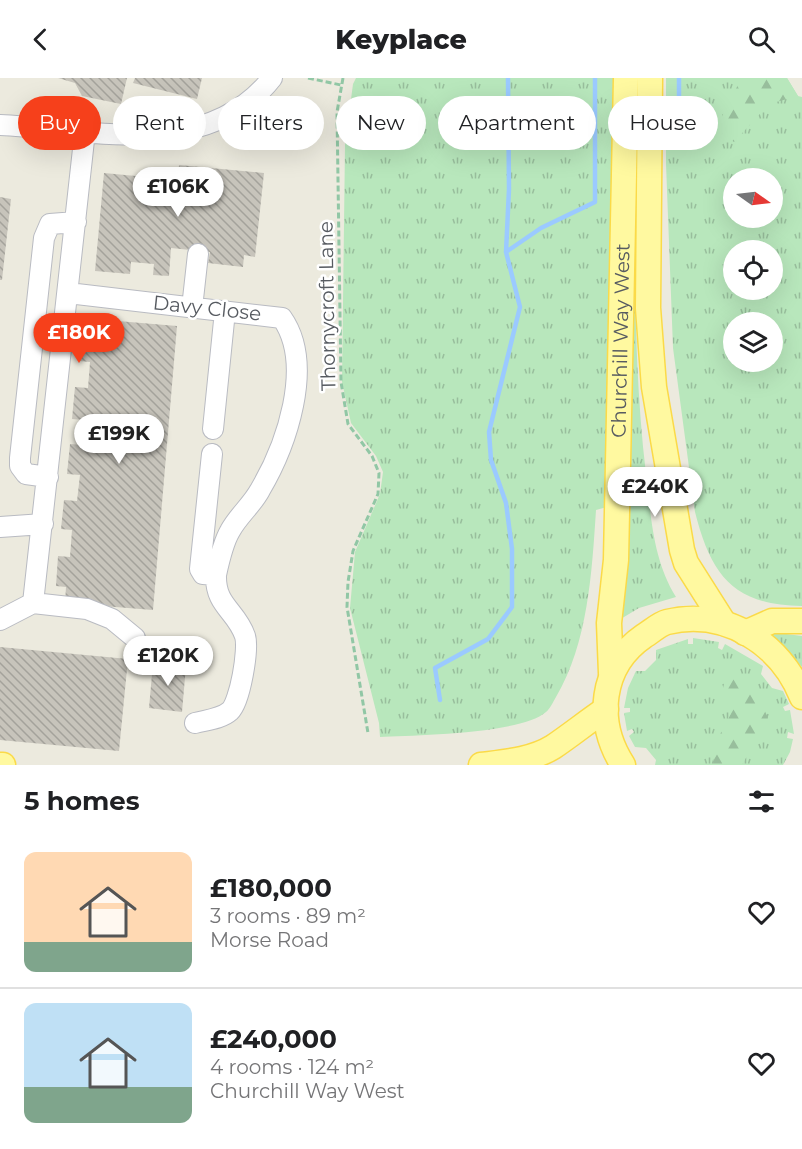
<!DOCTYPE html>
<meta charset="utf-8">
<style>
:root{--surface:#fff;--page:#f2f2f2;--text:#202124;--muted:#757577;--line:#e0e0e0;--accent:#f6401b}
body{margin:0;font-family:Montserrat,sans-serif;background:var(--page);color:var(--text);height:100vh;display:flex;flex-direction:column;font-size:22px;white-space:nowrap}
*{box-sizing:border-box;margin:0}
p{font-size:20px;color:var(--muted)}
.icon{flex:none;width:33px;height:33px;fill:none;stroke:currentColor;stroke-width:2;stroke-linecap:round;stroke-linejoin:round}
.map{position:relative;height:687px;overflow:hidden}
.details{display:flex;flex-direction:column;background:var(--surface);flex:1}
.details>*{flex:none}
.top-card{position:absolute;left:18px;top:18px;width:766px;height:54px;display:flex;gap:12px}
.needle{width:39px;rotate:104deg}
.buttons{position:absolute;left:723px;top:90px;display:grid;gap:12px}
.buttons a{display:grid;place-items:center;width:60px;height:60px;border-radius:50%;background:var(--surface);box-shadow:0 6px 24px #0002;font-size:30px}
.price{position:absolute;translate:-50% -51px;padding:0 14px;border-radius:21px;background:#fff;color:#222;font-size:20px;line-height:39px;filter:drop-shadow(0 2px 3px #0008)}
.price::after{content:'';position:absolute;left:50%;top:36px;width:18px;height:14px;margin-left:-9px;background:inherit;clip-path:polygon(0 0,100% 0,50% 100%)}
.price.active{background:var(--accent);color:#fff}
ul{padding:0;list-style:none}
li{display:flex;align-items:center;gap:18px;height:150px;padding:0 24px}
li+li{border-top:2px solid var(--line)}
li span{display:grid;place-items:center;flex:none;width:168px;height:120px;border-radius:12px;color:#555}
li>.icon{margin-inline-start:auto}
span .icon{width:72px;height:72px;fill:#fffc;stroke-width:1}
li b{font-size:26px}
h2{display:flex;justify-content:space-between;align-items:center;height:72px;padding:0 24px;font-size:26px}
.tag{padding:0 21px;border-radius:27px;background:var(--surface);box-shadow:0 6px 24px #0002;font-size:21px;line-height:54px}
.tag.active{background:var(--accent);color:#fff}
header{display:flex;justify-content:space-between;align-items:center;height:78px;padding:0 24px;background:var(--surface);font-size:27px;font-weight:800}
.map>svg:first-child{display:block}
</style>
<header><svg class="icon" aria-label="back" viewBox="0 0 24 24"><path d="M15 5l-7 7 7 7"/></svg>Keyplace<svg class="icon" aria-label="search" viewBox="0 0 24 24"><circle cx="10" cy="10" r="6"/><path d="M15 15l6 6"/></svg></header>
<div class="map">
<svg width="802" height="687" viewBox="0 0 802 687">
<defs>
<pattern id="grass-tufts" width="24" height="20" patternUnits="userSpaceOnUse" patternTransform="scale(1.5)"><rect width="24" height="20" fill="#b8e7bc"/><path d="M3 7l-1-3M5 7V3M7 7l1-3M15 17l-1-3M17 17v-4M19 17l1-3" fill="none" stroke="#98be9c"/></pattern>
<pattern id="forest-firs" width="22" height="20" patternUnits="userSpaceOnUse" patternTransform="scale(1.5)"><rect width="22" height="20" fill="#b8e7bc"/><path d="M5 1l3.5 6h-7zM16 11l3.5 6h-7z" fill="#98be9c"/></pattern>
<pattern id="building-back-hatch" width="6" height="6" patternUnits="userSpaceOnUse" patternTransform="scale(1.5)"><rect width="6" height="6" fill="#c7c4bb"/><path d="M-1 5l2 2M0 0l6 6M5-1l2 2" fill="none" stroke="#a4a29b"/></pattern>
</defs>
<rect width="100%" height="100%" fill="#eceade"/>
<path fill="url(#grass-tufts)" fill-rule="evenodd" d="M356 0H613L607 429 596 432C592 494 588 565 556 619 553 624 550 631 546 634 521 656 415 657 380 659L379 645 350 530 355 474 380 416 383 394 376 378 351 345 342 304 345 67 353 6Z
M666 0H787L798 18 802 19V528C733 527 711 497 695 434L673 270 666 86ZM734 100H772V140H734ZM734 172H772V212H734ZM734 244H772V284H734Z
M633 90C635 193 634 295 646 396 651 439 653 482 676 519L639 530 619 542Z
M771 554 802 558V589L772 557Z
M693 560 719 564 718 570 722 572 725 566 763 588 761 596 772 610 783 613 789 626 783 629 785 633 790 632 794 656 788 654 787 660 793 661 790 674 783 687H655L656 682 646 670 635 669 629 658 634 654 632 651 627 653 624 635 630 634V630H624L628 610 636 593H645L656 582V572L688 561V566H693Z"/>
<path fill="url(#forest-firs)" d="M733 0H787L798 18 769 26 734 64 722 56 723 36 740 3Z
M730 591C744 597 762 625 768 640L742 687H713L714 668 731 635C717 625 723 604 730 591Z"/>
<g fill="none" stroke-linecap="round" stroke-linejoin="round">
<path stroke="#9bcaff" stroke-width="4.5" d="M679 0V33
M506 174 541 150 595 124V0
M440 622 435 590 488 561 512 529V471L506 425 491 382 489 354 520 229 506 174 509 111 508 0"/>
</g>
<path fill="url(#building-back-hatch)" d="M58 0H127L121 26 82 18 75 5Z
M135 0H202L197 21 133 5Z
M179 87 264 95 255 179 244 177 243 189 208 185 210 174 171 170 169 198 153 197 154 186 131 184 130 196 95 193 104 95 178 102Z
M0 119 11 121 2 202H0Z
M94 241 177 248 153 532 65 525 66 509 56 508 58 478 70 479 72 452 61 451 64 422 77 423 80 397 67 396 70 366 82 367 84 342 72 341 75 309 88 310 90 284 79 283 81 253 93 254Z
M0 569 128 581 119 673 0 662Z
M153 585 186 588 182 634 149 630Z"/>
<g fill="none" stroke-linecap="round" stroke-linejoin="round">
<defs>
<path id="minor" d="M0 47C92 51 206 84 272 0
M68 215 282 240C315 287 286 368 260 412 252 427 238 438 230 453 223 465 219 483 216 497L203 496 200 491 212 376
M192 230 198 176
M213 351 225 233
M48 399 26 396 20 388V380L44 160 50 146 76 144
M0 449 43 446
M33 525 85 53
M0 542 33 525 87 531 112 541 135 560
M195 645C206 642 221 641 230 633 240 624 249 571 245 558 236 532 215 528 216 497"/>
<g id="major">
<path d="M650 0 648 230 654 309 682 472 686 485 724 545"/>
<path d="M745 555 772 543H802"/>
<path id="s1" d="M611 595 609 545 616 482 626 0"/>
<path d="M0 687H3"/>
<path d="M481 687C505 684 532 682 553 669 571 657 588 643 606 631"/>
<path d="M623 687C595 644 600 588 644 558 651 554 659 546 667 544 726 530 781 566 802 619"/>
</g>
</defs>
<use href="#minor" stroke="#b9bbc2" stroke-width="22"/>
<use href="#major" stroke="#fbda48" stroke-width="27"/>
<path stroke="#91c7a5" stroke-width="3" stroke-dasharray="6 3" stroke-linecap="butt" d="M308 0 341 7
M343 0 337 34 341 304 348 346 372 378 379 395 378 416 353 473 348 504 347 529 368 655"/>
<use href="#minor" stroke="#fff" stroke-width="20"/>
<use href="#major" stroke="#fff9a0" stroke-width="24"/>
</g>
<g text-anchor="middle" stroke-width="5" stroke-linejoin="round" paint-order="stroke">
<g font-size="20" fill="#575b61" stroke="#fff">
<text transform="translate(327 228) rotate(-91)" y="7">Thornycroft Lane</text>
<text transform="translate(207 230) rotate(6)" y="7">Davy Close</text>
<text dy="7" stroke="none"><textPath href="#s1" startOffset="333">Churchill Way West</textPath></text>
</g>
</g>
</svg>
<div class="buttons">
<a><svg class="needle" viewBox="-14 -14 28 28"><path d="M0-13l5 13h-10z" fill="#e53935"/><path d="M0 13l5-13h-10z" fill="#757577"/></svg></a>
<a><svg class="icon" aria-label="locate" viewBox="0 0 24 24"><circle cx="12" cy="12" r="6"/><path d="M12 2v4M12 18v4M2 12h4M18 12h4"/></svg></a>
<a><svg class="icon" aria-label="layers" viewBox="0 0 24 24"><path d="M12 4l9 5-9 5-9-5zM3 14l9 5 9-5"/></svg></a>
</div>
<b class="price" style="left:178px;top:140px">£106K</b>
<b class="price active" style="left:79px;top:286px">£180K</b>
<b class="price" style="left:119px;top:387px">£199K</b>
<b class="price" style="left:655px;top:440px">£240K</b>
<b class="price" style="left:168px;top:609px">£120K</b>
<div class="top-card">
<a class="tag active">Buy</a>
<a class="tag">Rent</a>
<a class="tag">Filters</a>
<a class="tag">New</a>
<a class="tag">Apartment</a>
<a class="tag">House</a>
</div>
</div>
<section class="details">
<h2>5 homes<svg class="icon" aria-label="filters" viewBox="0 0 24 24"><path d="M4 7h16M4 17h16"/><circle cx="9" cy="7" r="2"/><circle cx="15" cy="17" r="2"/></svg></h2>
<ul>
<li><span style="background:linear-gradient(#ffd9b3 75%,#7fa58c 0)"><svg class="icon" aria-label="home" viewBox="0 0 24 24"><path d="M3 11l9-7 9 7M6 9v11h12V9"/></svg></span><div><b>£180,000</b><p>3 rooms · 89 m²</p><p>Morse Road</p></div><svg class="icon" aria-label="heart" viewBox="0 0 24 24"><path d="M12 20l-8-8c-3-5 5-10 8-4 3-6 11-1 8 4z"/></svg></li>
<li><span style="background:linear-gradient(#bfe0f5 70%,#7fa58c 0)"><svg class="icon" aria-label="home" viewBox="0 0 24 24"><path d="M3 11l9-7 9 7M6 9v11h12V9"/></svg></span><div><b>£240,000</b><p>4 rooms · 124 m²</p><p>Churchill Way West</p></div><svg class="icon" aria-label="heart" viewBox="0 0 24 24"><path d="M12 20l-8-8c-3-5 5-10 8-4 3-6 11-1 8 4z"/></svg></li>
</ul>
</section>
